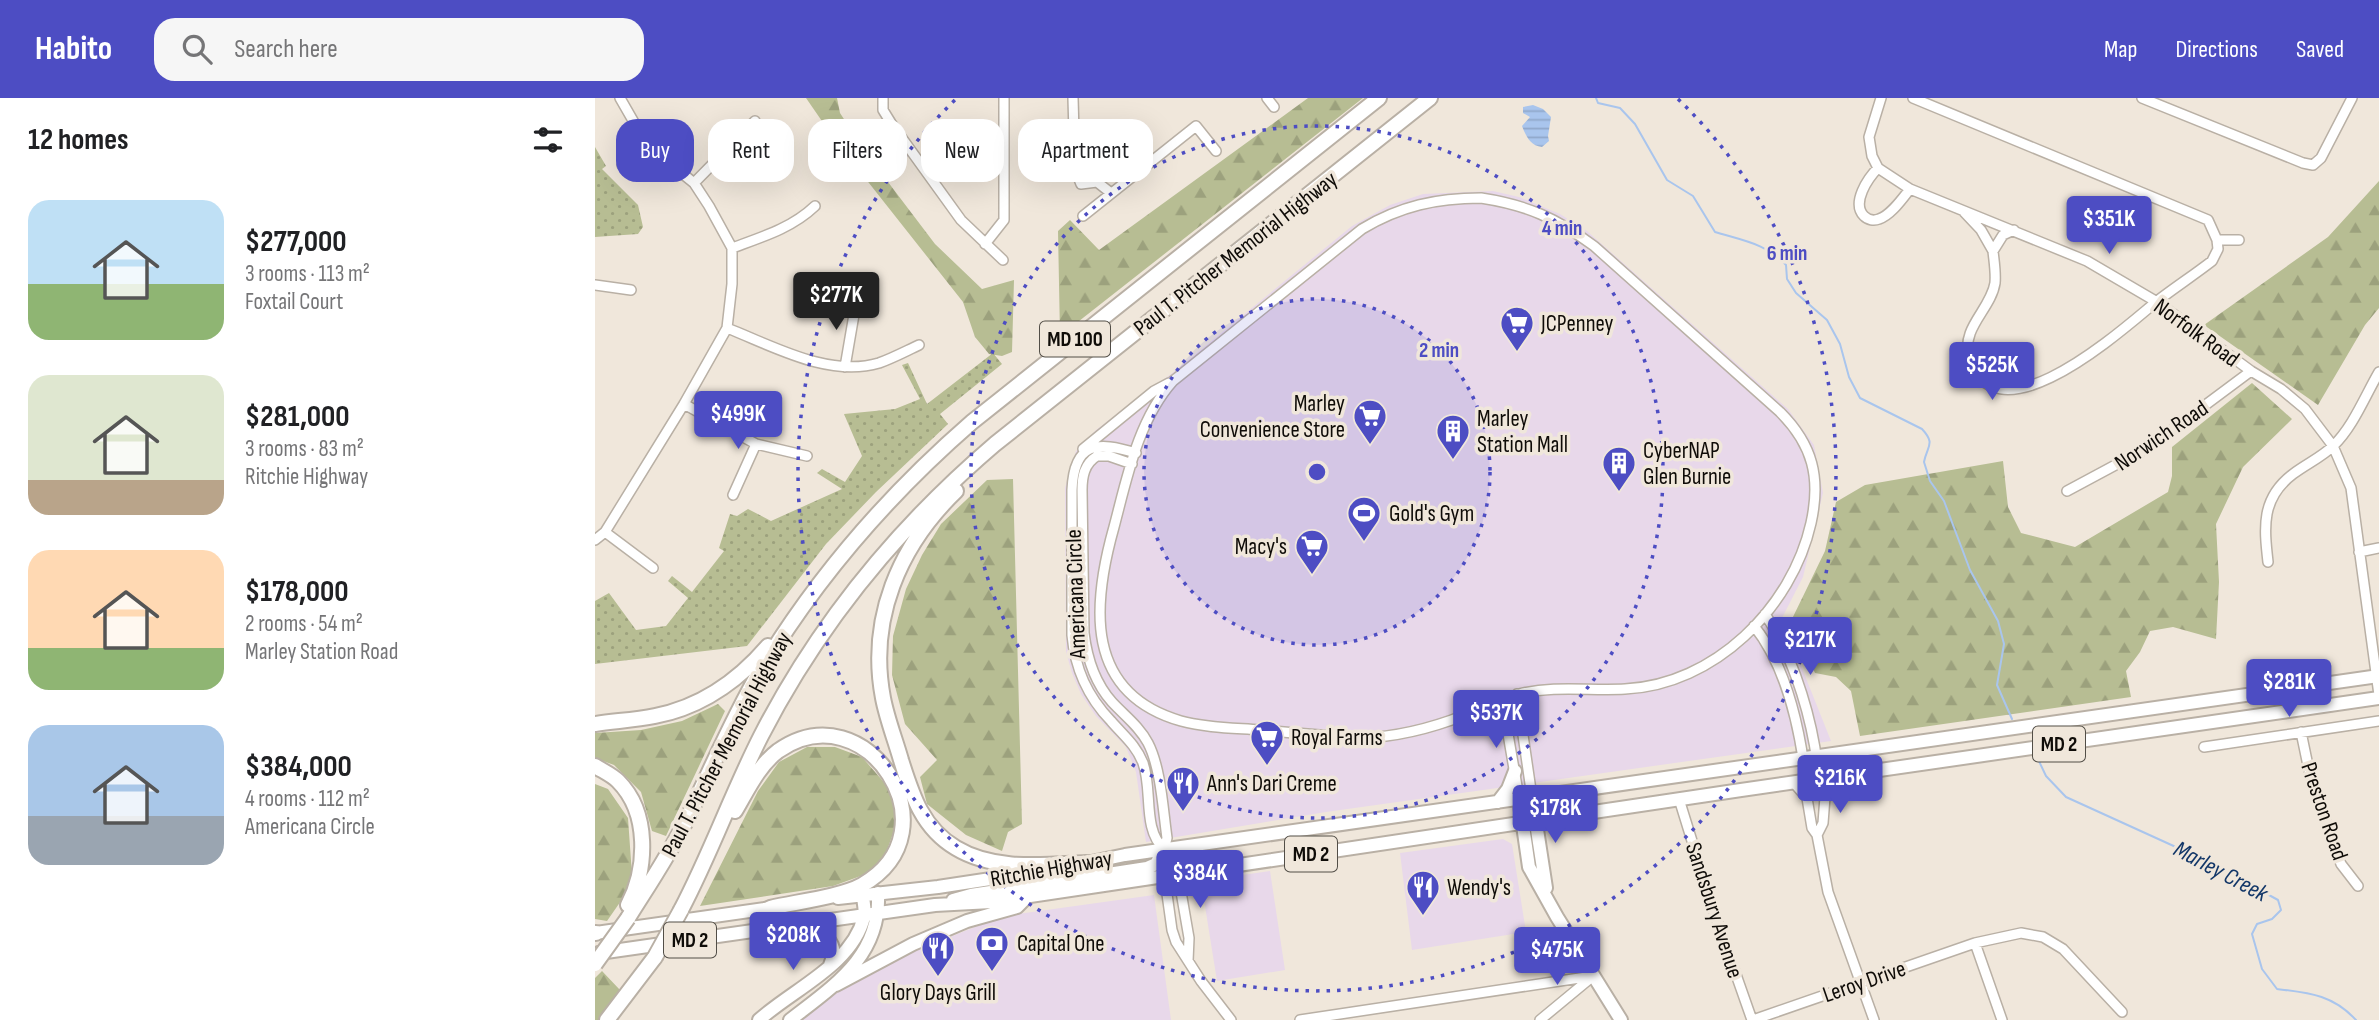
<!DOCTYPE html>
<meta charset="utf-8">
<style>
:root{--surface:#fff;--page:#f6f6f6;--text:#202124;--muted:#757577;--accent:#4d4dc3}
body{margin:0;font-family:"Sofia Sans Condensed",sans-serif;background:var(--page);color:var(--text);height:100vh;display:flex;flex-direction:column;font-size:26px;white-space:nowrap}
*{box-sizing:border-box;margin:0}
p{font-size:23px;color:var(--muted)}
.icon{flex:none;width:38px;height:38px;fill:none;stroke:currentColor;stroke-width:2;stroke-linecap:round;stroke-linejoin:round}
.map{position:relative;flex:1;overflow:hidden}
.details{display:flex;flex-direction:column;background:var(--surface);width:595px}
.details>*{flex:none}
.hud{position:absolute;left:21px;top:21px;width:665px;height:63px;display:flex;gap:14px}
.price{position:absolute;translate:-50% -60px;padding:0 16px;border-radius:7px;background:var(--accent);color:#fff;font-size:23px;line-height:46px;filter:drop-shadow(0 2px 4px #0008)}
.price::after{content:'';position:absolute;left:50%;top:42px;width:21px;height:16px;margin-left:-10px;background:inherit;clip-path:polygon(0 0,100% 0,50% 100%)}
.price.selected{background:#222;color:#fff}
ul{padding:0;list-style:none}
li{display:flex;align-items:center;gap:21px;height:175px;padding:0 28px}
li span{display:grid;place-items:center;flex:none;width:196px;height:140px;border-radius:21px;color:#555}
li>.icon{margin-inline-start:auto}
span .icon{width:84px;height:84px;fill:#fffc;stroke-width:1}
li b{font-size:30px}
h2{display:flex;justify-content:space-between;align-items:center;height:84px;padding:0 28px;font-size:30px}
.pill{padding:0 24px;border-radius:21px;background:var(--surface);box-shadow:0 7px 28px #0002;font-size:24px;line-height:63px}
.pill.selected{background:var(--accent);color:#fff}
header{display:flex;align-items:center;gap:42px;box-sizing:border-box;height:98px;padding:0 35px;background:var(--accent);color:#fff}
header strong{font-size:33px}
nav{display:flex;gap:38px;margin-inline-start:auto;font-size:24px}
.search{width:490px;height:63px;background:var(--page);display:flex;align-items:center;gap:18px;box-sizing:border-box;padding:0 24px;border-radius:21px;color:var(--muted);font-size:26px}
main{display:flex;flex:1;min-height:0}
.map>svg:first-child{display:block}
</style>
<header>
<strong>Habito</strong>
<div class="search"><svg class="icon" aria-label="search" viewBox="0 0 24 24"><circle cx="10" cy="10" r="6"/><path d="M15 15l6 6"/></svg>Search here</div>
<nav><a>Map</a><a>Directions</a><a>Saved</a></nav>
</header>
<main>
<section class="details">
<h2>12 homes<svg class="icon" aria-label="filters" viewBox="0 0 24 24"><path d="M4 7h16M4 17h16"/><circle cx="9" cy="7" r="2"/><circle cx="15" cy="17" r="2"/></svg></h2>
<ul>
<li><span style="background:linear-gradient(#bfe0f5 60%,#8fb573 0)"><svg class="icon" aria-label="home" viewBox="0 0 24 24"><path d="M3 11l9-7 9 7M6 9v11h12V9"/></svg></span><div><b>$277,000</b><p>3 rooms · 113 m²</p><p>Foxtail Court</p></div></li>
<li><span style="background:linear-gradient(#dfe7d0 75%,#b9a48a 0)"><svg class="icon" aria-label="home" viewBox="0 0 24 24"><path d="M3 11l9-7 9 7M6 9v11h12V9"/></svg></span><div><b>$281,000</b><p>3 rooms · 83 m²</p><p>Ritchie Highway</p></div></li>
<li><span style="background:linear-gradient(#ffd9b3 70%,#8fb573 0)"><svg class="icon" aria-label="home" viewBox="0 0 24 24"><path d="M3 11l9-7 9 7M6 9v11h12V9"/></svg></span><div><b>$178,000</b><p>2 rooms · 54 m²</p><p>Marley Station Road</p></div></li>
<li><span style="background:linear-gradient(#a9c7e8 65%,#9aa5b1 0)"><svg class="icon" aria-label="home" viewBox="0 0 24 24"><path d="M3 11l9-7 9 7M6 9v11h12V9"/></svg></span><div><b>$384,000</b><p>4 rooms · 112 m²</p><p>Americana Circle</p></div></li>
</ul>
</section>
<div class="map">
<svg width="1784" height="922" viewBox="0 0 1784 922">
<defs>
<pattern id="green-dots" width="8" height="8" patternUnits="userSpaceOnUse" patternTransform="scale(1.75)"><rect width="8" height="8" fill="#b7bd93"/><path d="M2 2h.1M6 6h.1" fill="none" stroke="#9ca17d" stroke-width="1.8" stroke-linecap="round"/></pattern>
<pattern id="forest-firs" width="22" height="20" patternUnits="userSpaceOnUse" patternTransform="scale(1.75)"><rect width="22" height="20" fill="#b7bd93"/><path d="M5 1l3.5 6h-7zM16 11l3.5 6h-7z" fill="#9ca17d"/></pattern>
<pattern id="water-rules" width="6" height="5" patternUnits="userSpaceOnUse" patternTransform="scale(1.75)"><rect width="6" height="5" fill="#a9c5ed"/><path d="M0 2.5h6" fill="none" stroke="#90a8ca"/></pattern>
</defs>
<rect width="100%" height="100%" fill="#f0e7db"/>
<path fill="#e8d8ea" d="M898 93 924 99 965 116 992 133 1193 311 1219 347 1228 395 1208 479 1187 520 1236 643 731 714 551 744 541 674 531 649 501 618 486 596 477 575 471 554 470 390 481 353 501 332 576 276 757 128 795 107 828 96Z
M908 741 917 746 931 834 817 852 805 755Z
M675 773 690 872 622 883 606 783Z
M559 797 576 922H204L250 889 314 855 408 818Z"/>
<path fill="url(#green-dots)" d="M0 49 11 68 7 71 43 107 48 129 43 136 0 139Z
M398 255 407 266 345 316 353 326 281 394 231 446 152 548 0 566V503L14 495 41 532 71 528 93 500 73 483 77 478 97 494 129 453 124 450 135 416 142 418 153 411 176 423 247 391 222 375 227 371 250 384 267 358 249 316 300 311 325 301 307 267 313 265 332 306Z"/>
<path fill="url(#forest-firs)" d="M211 0H242L245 15 271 55 340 146 387 191 419 182 417 254 407 258 394 256 380 239 368 204 240 42Z
M713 0H768L465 238 463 133 475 122 504 152Z
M1784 83V210L1770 227 1723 307 1609 227 1733 139Z
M1657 285 1697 321 1648 369 1621 426 1624 484 1621 541 1578 529 1555 533 1545 554 1531 573 1536 599 1265 638 1256 593 1241 579 1220 575 1196 523 1230 453 1241 404 1270 387 1408 363 1413 409 1426 435 1480 449 1573 394 1577 378V349Z
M418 381 427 726 413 734 407 753 371 737 332 706 325 679 342 662 310 626 297 577 298 538 311 491 327 457 346 426 392 382Z
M123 606 130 613 71 738 57 733 46 694 19 667 0 660V635L46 632 87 623Z
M212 649H240L267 659 294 690 300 706V730L291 755 274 775 238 788 105 808 163 693 184 664Z
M0 686 13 691 33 720 37 777 28 800 12 823 0 821Z
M7 873 25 892 4 922H0V880Z"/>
<path fill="url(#water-rules)" d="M938 7 948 11 956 19 953 38 954 43 947 49C935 48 931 38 927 28L935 19 928 15V9Z"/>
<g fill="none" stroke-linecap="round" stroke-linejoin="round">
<path stroke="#a9c5ed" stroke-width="2" d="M1001 0 1003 5 1025 10 1040 26 1072 82 1098 98 1120 134C1146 142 1173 146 1191 167L1192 181 1201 195 1232 222 1245 246 1254 279 1265 300 1327 331C1341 346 1332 348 1329 364L1335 383 1349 403 1375 472 1403 523 1409 546 1402 587 1417 621
M1442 659 1451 678 1471 699 1616 765 1683 802 1686 812 1677 821 1662 826 1657 836 1667 871 1682 891C1715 895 1738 897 1761 922"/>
<defs>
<path id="minor" d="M288 0V12L296 25 366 122 408 162
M478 0 480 71 486 86 502 84 516 95
M672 0 679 9
M1286 0 1274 39 1277 58 1283 70 1315 91 1492 163 1562 204 1656 273 1686 291 1710 311 1738 348 1756 390 1784 597
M1318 0 1613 122 1622 142
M1547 0 1708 65 1718 67 1726 60 1757 0
M27 67 52 47
M1283 70C1273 80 1256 105 1269 118 1273 122 1279 123 1284 121 1296 117 1307 101 1315 91
M99 85 160 23
M886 100C932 107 961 120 999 148L1185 314C1218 347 1226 380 1216 425 1197 510 1119 587 1030 591 994 593 960 587 924 596 905 600 888 610 870 617 837 630 802 639 766 640 733 638 699 635 665 632 639 630 612 630 586 623 489 595 497 507 519 429 532 380 543 322 578 283L767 131C805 108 842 100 886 100Z
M1369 114 1386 132 1398 153 1408 137 1419 132
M488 118 601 28 621 53
M390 146 409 122V0
M137 150C167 139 197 130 220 108
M1398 153C1399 163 1401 174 1400 185 1396 211 1366 230 1374 258 1399 348 1528 231 1561 204 1579 190 1599 177 1617 163L1623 151 1622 142H1644
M0 187 36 192
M132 230C178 248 234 280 284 265 298 260 311 253 324 247
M250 269 261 205
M89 306 161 346 212 358
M488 351 559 293 574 285
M541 355C502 343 479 344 477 392V537C480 571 492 598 516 623 528 637 541 647 548 665 558 692 547 731 569 751
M537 366 514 358H502C489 366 487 379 487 392L489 535C492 560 500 585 517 604 530 618 544 628 553 645 566 670 568 712 572 740L569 751 575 777 571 789 577 832 581 844 606 883 636 922
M1472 393 1554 349 1656 273
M138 397 161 346
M10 434 58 470
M0 442 10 434 89 306 132 230 137 186V150L114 108 99 85 52 47 25 0
M1764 454 1784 450
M1673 464C1669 429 1666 400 1698 376 1711 366 1727 359 1738 348 1758 329 1770 298 1784 274
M1170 516C1201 563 1219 626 1224 681
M1159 528C1192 569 1205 631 1211 683
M922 596 937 699
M907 601 924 700
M1706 634 1716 682 1746 766 1763 788
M1609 649 1784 623
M1199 685 1212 700 1217 730 1222 737 1233 794 1279 922
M1084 701 1119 814 1157 922
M1222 737 1228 725 1230 699 1238 679
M575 777 585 788 594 840 593 863
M1380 845 1407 922
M705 922 998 878
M945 922 997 879
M1158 922 1380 845 1426 835 1448 839 1468 851 1527 914"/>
<path id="major" d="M937 699 951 790
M924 700 934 769 962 819 1026 922
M903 704 913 691 920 673
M482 767 530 757 1784 578
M243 800 343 789 454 772
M358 802 376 797 552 770 561 766 569 751
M206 828C226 832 246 843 235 867
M0 835 183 809
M4 855 340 807 396 804 1146 692 1784 600
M241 887 318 846 372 823 422 809 433 798
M164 922C198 891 257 867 269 819 271 812 268 804 268 797
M195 922C240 887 286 858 283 795"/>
<path id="highway" d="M361 393C304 448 273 521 288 600 292 621 300 641 306 662 317 697 327 730 361 750 399 773 448 767 491 765
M0 626C20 623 40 622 60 618 106 609 143 583 173 548
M0 668C8 673 17 677 23 683 55 715 52 771 33 807
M140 713C152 693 163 668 183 653 271 591 363 733 267 787 245 799 200 804 175 810
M86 812C116 755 137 695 166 638 224 525 304 428 400 346L835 0
M33 820C53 788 74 757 91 723 115 674 136 623 164 575 221 480 293 397 377 324L784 0
M0 835H1
M12 922 60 859"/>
</defs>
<use href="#minor" stroke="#b9b0a5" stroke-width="12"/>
<use href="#major" stroke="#b9b0a5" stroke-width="16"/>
<use href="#highway" stroke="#b9b0a5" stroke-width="18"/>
<use href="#minor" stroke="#fff" stroke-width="9"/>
<use href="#major" stroke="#fff" stroke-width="12"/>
<use href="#highway" stroke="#fff" stroke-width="14"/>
<defs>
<path id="highway-bridge" d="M60 859 86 812
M0 866 33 820"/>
</defs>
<use href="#highway-bridge" stroke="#b9b0a5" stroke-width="18" stroke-linecap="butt"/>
<use href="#highway-bridge" stroke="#fff" stroke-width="14"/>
</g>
<circle cx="722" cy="374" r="173" fill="#4d4dc3" fill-opacity=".12"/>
<g fill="none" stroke="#4d4dc3" stroke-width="3.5" stroke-dasharray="3.5 7">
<circle cx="722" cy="374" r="173"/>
<circle cx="722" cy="374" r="346"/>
<path d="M1083 1A519 519 0 1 1 361 1"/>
</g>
<defs>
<symbol id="supermarket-pin" viewBox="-11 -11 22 30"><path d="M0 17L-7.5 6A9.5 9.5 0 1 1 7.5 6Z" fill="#4d4dc3" stroke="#f0e7db"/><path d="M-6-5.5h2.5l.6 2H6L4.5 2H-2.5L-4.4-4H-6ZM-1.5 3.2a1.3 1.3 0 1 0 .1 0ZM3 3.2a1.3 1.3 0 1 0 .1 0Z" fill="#fff"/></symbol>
<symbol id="building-pin" viewBox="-11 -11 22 30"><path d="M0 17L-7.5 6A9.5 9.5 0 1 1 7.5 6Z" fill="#4d4dc3" stroke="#f0e7db"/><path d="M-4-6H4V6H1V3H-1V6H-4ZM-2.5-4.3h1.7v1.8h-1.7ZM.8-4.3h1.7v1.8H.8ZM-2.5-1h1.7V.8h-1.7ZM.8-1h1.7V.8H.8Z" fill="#fff"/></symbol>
<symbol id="stadium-pin" viewBox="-11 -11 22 30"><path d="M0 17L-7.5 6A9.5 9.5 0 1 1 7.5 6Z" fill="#4d4dc3" stroke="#f0e7db"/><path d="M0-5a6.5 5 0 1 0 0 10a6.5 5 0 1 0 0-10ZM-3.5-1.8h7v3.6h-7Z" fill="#fff"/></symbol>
<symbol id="restaurant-pin" viewBox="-11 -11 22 30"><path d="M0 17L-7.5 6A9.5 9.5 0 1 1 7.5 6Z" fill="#4d4dc3" stroke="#f0e7db"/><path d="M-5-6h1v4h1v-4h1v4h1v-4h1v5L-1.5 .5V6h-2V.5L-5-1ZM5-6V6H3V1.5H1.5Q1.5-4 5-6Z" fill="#fff"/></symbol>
<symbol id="bank-pin" viewBox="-11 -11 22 30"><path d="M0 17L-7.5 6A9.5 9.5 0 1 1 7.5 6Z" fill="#4d4dc3" stroke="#f0e7db"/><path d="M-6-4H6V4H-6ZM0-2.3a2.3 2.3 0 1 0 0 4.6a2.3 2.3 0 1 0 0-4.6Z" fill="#fff"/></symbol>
</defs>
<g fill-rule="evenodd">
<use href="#supermarket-pin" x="903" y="206" width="38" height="52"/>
<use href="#supermarket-pin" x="756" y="299" width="38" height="52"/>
<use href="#building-pin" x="839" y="314" width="38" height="52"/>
<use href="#building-pin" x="1005" y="346" width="38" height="52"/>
<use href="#stadium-pin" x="750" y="396" width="38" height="52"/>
<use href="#supermarket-pin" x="698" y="429" width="38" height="52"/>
<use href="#supermarket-pin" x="653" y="620" width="38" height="52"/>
<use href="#restaurant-pin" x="569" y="666" width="38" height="52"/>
<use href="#restaurant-pin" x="809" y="770" width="38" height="52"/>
<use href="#bank-pin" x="378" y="826" width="38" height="52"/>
<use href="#restaurant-pin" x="324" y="831" width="38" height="52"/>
</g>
<g text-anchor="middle" stroke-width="7" stroke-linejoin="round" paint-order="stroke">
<g fill="#f0e7db" stroke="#524e47" stroke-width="2">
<rect x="445" y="223.5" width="70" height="35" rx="5"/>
<rect x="1438" y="628.5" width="52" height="35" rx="5"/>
<rect x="690" y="738.5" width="52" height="35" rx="5"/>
<rect x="69" y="824.5" width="52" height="35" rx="5"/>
</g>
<g font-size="21" font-weight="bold" fill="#0f0c08">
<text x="480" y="248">MD 100</text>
<text x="1464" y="653">MD 2</text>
<text x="716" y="763">MD 2</text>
<text x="95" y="849">MD 2</text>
</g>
<g font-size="23" fill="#0f0c08" stroke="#f0e7db">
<text transform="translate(640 155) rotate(-38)" y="8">Paul T. Pitcher Memorial Highway</text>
<text transform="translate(1602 234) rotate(36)" y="8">Norfolk Road</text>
<text transform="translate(1566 337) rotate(-34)" y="8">Norwich Road</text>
<text transform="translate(480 496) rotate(-92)" y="8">Americana Circle</text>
<text transform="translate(131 646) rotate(-62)" y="8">Paul T. Pitcher Memorial Highway</text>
<text transform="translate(1730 713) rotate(71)" y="8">Preston Road</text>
<text transform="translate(456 770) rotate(-10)" y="8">Ritchie Highway</text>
<text transform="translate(1120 812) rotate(72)" y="8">Sandsbury Avenue</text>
<text transform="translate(1269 883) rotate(-19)" y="8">Leroy Drive</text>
</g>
<g font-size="23" fill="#0f0c08" stroke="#f0e7db" text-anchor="start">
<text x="946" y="233">JCPenney</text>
<text x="750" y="313" text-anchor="end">Marley<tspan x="750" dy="26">Convenience Store</tspan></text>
<text x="882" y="328">Marley<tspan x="882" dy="26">Station Mall</tspan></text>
<text x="1048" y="360">CyberNAP<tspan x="1048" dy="26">Glen Burnie</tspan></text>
<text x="794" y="423">Gold's Gym</text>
<text x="692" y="456" text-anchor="end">Macy's</text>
<text x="696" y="647">Royal Farms</text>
<text x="612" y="693">Ann's Dari Creme</text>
<text x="852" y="797">Wendy's</text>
<text x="422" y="853">Capital One</text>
<text x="343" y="902" text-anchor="middle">Glory Days Grill</text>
</g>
<g font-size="24" font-style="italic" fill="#133768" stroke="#f0e7db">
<text transform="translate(1626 773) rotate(28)" y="8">Marley Creek</text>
</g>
</g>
<circle cx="722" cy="374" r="10" fill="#4d4dc3" stroke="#f0e7db" stroke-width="3.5"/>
<g font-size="21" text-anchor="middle" font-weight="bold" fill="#4d4dc3" stroke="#f0e7db" stroke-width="7" stroke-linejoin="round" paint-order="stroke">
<text x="967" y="137">4 min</text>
<text x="1192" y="162">6 min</text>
<text x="844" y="259">2 min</text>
</g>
</svg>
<b class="price" style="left:1514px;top:158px">$351K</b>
<b class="price selected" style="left:241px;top:234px">$277K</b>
<b class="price" style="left:1397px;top:304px">$525K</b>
<b class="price" style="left:143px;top:353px">$499K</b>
<b class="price" style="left:1215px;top:579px">$217K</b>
<b class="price" style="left:1694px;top:621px">$281K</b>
<b class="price" style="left:901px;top:652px">$537K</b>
<b class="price" style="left:1245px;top:717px">$216K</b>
<b class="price" style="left:960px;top:747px">$178K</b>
<b class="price" style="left:605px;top:812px">$384K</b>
<b class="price" style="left:198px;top:874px">$208K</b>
<b class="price" style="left:962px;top:889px">$475K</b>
<div class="hud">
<a class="pill selected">Buy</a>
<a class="pill">Rent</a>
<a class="pill">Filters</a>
<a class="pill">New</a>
<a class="pill">Apartment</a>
</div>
</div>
</main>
